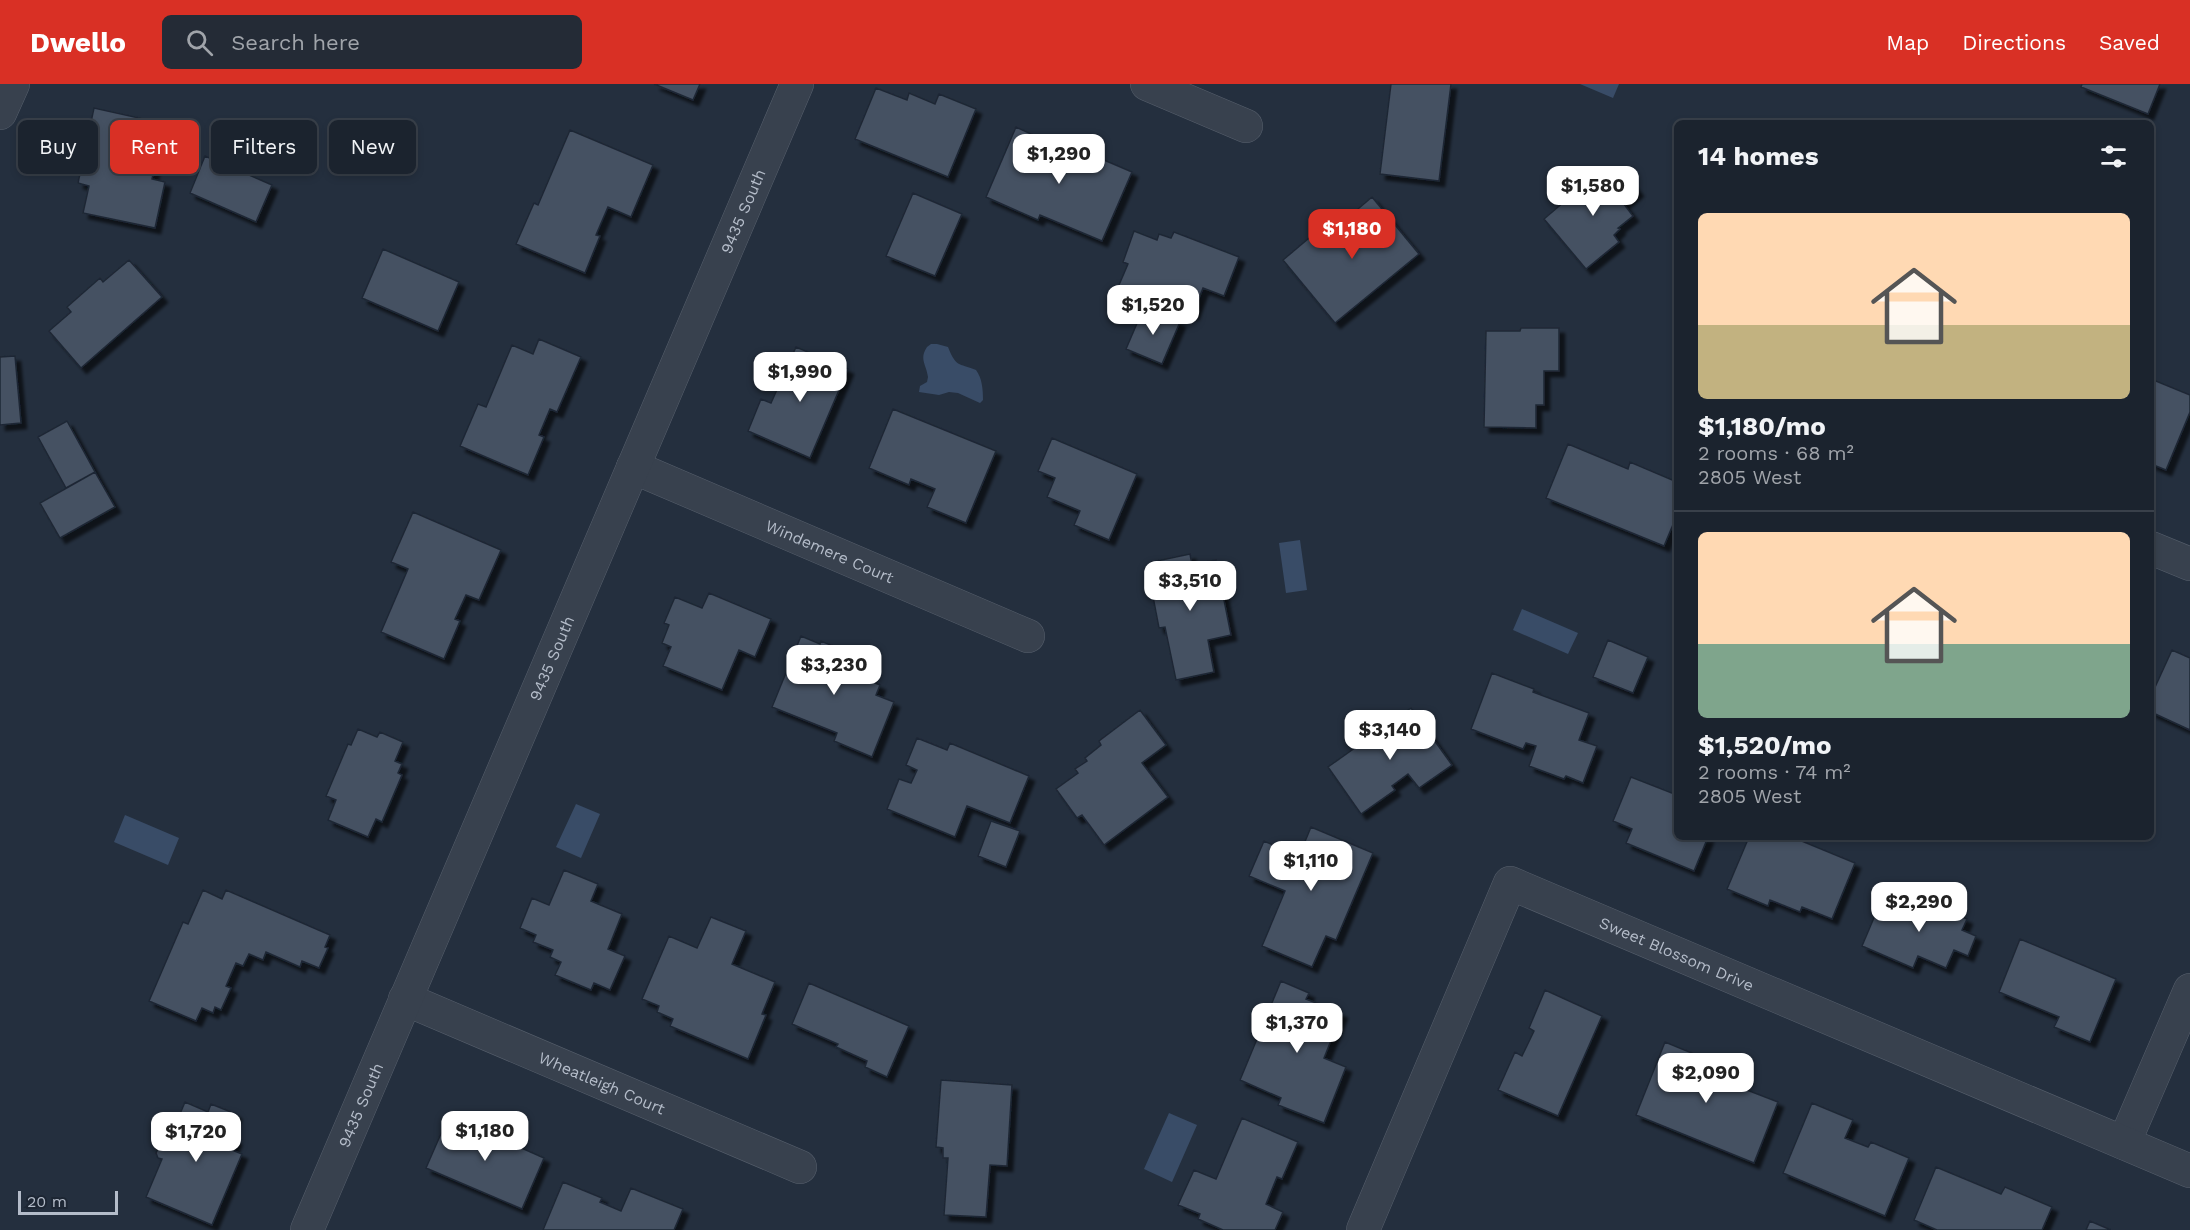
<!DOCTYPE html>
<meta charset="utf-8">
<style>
:root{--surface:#1b232e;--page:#242b36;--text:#f1f3f6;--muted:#a0a4aa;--line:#39404a;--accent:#d93025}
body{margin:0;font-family:"Work Sans",sans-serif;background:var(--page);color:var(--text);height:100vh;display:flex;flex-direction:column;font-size:22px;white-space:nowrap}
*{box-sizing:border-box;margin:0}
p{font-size:20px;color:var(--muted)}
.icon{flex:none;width:33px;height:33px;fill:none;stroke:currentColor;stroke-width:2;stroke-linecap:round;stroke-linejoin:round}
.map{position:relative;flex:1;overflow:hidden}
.sheet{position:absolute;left:1674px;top:36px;width:480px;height:720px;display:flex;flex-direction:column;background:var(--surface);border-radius:9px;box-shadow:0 3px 9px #0003,0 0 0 2px var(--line)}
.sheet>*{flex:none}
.guide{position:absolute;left:18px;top:36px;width:570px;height:54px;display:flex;gap:12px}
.scale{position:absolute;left:18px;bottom:15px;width:100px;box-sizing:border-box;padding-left:6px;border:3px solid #b4bcc9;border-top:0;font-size:16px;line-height:21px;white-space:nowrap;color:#b4bcc9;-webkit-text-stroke:4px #1d2633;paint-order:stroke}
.price{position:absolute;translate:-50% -51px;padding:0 14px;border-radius:12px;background:#fff;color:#222;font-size:20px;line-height:39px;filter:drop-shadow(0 2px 3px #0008)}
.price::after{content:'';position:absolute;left:50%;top:36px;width:18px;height:14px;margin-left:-9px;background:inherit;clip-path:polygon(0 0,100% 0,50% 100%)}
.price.active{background:var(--accent);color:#fff}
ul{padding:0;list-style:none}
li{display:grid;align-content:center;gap:12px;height:318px;padding:0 24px}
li+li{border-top:2px solid var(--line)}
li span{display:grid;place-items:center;height:186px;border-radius:9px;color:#555}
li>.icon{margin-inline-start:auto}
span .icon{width:108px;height:108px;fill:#fffc;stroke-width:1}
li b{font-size:26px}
h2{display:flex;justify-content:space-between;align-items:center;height:72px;padding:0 24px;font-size:26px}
.chip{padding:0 21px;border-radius:9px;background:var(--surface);box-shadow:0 3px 9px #0003,0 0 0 2px var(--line);font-size:21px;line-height:54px}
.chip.active{background:var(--accent);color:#fff}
header{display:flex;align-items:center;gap:36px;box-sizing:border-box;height:84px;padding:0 30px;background:var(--accent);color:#fff}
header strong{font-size:28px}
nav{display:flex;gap:33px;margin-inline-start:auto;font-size:21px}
.search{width:420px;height:54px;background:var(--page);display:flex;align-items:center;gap:15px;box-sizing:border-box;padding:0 21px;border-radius:9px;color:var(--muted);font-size:22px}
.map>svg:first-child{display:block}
</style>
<header>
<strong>Dwello</strong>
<div class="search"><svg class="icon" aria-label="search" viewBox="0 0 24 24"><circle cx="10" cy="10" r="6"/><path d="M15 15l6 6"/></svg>Search here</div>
<nav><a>Map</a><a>Directions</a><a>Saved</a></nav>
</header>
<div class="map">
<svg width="2190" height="1146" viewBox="0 0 2190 1146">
<defs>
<filter id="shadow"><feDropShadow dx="5.5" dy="5.5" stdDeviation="1.5" flood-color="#0009"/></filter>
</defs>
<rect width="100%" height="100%" fill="#242f3e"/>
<path fill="#394c67" d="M1580 0H1619L1613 14Z
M931 260H937L948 263C956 283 958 279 976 286 982 294 983 305 983 316L980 319 958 309 949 308 939 311 919 308 920 302 927 298 928 293C926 280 919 275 927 263Z
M1300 456 1307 506 1286 509 1279 459Z
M1522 525 1578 549 1568 570 1513 546Z
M576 720 600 730 581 774 556 763Z
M125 731 179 754 168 781 114 758Z
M1169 1029 1197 1041 1172 1098 1144 1085Z"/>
<path fill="#455162" stroke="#1f2835" stroke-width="1.5" filter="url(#shadow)" d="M654 0H700L693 16Z
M1391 0H1451L1439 97 1380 90Z
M2082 0H2160L2148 30 2081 3Z
M876 4 907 16 909 9 935 20 939 10 976 25 948 93 855 55Z
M94 24 157 38 149 71 157 72 152 95 165 98 155 144 83 129 89 102 78 99Z
M1016 43 1055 61 1053 67 1078 77 1083 67 1132 88 1102 157 1040 131 1038 136 986 113Z
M570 46 653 81 631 133 608 123 596 151 600 152 585 189 516 160 534 119 538 121Z
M205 72 272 101 256 138 190 109Z
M1620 86 1638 107 1623 119 1633 132 1618 144 1620 145 1614 151 1619 158 1586 185 1544 135 1599 88 1607 98Z
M913 109 962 130 935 192 886 172Z
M1372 113 1419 170 1335 239 1283 176 1315 149 1325 161 1342 146 1338 142Z
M1134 147 1157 156 1159 150 1171 154 1174 148 1239 173 1224 212 1203 204 1193 230 1119 201 1128 180 1123 178Z
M383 165 459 198 438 247 362 214Z
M129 176 162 213 81 284 49 247 71 228 67 223 100 194 103 198Z
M1144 223 1180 238 1162 280 1126 265Z
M1521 244H1559V287H1544V321H1536V344L1484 343 1486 247H1520Z
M539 255 581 273 557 328 550 325 539 351 544 353 528 391 460 362 478 320 486 323 512 261 533 270Z
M796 263 848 285 810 374 748 347 761 315 771 319Z
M15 272 21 339 0 341V273Z
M2151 295 2190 311V328L2166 386 2151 380Z
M893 325 996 367 966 439 927 423 935 405 911 395 909 401 869 384Z
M67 337 95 388 66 404 38 353Z
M1052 354 1137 390 1109 456 1074 441 1080 427 1047 413 1055 394 1038 387Z
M1568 360 1628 385 1630 378 1677 398V431L1664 462 1546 414Z
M95 388 115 423 60 454 40 419Z
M413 428 501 466 479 516 466 511 455 535 460 537 444 575 381 548 408 485 391 478Z
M1190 470 1192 481 1216 476 1231 551 1208 556 1214 588 1176 596 1165 543 1159 544 1150 497 1155 495 1152 478Z
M709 509 771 535 755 573 739 566 722 606 663 582 671 563 662 559 669 541 664 539 675 513 702 524Z
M801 552 820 560 821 557 857 572 852 583 863 587 861 593 880 601 876 611 894 618 872 673 834 657 837 649 772 623Z
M1608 556 1648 573 1633 609 1593 593Z
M2172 566 2190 574V646L2151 628V612Z
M1492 589 1534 605 1533 608 1589 629 1579 656 1597 662 1583 699 1566 692 1564 695 1529 682 1536 662 1526 659 1523 665 1471 645Z
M1411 624 1452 681 1419 704 1408 690 1392 702 1395 706 1361 730 1328 683Z
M1140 626 1166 661 1142 679 1168 713 1104 761 1082 731 1077 734 1056 705 1078 689 1075 685 1087 677 1085 674 1101 661 1099 657Z
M358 645 377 653 380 648 403 658 395 677 402 680 398 689 402 691 382 738 376 735 368 753 328 736 336 716 326 712 348 660 351 661Z
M917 654 947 666 950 659 1029 692 1010 739 967 722 955 753 887 725 899 695 911 699 917 686 906 681Z
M1631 693 1677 711V753H1708L1694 787 1626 759 1632 745 1613 737Z
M991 737 1020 747 1006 783 978 772Z
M1311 743 1373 769 1336 856 1326 852 1312 883 1262 862 1285 807 1249 792 1264 757 1299 772Z
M1749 753H1792L1855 779 1832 835 1802 823 1800 828 1770 816 1768 822 1727 805Z
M564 786 598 800 591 817 622 830 608 865 625 872 610 906 594 899 591 906 555 891 561 878 550 873 553 866 533 858 536 851 520 844 532 814 549 821Z
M203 806 222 815 226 806 330 851 325 863 328 864 319 884 302 877 300 883 266 868 263 876 249 870 243 882 236 879 226 902 231 904 221 926 215 923 213 929 202 924 196 937 149 917 183 838 188 840Z
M1902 807 1967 835 1962 846 1976 852 1968 872 1954 866 1946 884 1918 872 1913 884 1862 862 1876 829 1891 836Z
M711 833 746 847 732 880 775 898 762 930 766 931 748 975 670 942 673 935 657 928 659 922 642 915 669 852 697 864Z
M2020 855 2116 895 2090 958 2054 943 2059 933 1999 908Z
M1281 897 1309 909 1306 915 1342 929 1324 974 1346 983 1324 1039 1278 1021 1281 1014 1240 996Z
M809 899 909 942 887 993 865 983 867 977 836 963 838 960 792 940Z
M1545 906 1602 932 1558 1032 1498 1006 1515 968 1522 972 1534 947 1529 944Z
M1665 958 1721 981 1716 994 1778 1018 1754 1079 1636 1031Z
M941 996 1012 1001 1007 1082 990 1081 986 1133 944 1131 948 1074H943V1064L936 1063Z
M185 1018 208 1028 211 1020 236 1030 227 1052 236 1056 232 1066 242 1070 212 1141 146 1113 162 1075 158 1074 156 1069 164 1051 172 1049Z
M1812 1019 1853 1036 1845 1054 1868 1063 1871 1058 1909 1074 1885 1132 1783 1089Z
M450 1029 490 1046 486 1056 496 1060 499 1054 544 1074 522 1125 426 1084Z
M1242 1034 1298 1058 1282 1095 1277 1093 1266 1120 1283 1128 1275 1146H1223L1198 1135 1200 1130 1178 1121 1194 1086 1216 1095Z
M1936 1083 2001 1110 2005 1103 2052 1123 2042 1146H1937L1914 1136Z
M563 1098 602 1114 600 1118 621 1127 631 1104 683 1125 674 1146H543Z
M2090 1137 2111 1146H2086Z"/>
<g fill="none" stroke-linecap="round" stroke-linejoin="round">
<defs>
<g id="minor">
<path d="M1147 0 1246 42"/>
<path d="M0 29 13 0"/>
<path id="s1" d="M633 383 1028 552"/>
<path d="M2151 464 2190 480"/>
<path id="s2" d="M405 915 800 1083"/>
<path d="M2124 1059 2190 906"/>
<path id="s3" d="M307 1146 797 0"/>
<path id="s4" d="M1363 1146 1510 799 2190 1087"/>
</g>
</defs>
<use href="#minor" stroke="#565f6c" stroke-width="34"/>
<use href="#minor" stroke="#38414e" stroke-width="33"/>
</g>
<g text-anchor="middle" stroke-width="6" stroke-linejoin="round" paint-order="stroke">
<g font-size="16" fill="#b4bcc9" stroke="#1d2633">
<text dy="6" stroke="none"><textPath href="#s3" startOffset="1108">9435 South</textPath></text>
<text dy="6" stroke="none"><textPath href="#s1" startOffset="214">Windemere Court</textPath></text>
<text dy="6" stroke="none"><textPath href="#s3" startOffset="622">9435 South</textPath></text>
<text dy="6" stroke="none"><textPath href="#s4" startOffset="558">Sweet Blossom Drive</textPath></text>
<text dy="6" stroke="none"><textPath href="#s2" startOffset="214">Wheatleigh Court</textPath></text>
<text dy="6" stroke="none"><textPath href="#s3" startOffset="136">9435 South</textPath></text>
</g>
</g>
</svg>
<div class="scale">20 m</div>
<b class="price" style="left:1059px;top:101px">$1,290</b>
<b class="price" style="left:1593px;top:133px">$1,580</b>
<b class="price active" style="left:1352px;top:176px">$1,180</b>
<b class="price" style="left:1153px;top:252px">$1,520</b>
<b class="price" style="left:800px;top:319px">$1,990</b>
<b class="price" style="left:1190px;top:528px">$3,510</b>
<b class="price" style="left:834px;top:612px">$3,230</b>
<b class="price" style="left:1390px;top:677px">$3,140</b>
<b class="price" style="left:1311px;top:808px">$1,110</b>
<b class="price" style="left:1919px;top:849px">$2,290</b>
<b class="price" style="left:1297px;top:970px">$1,370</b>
<b class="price" style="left:1706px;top:1020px">$2,090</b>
<b class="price" style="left:485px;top:1078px">$1,180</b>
<b class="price" style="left:196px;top:1079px">$1,720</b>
<div class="guide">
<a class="chip">Buy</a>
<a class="chip active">Rent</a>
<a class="chip">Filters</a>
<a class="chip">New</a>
</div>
<section class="sheet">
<h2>14 homes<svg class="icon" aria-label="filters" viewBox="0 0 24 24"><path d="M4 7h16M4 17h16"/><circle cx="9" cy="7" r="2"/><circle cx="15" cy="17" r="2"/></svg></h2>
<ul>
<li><span style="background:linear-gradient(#ffd9b3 60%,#c2b280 0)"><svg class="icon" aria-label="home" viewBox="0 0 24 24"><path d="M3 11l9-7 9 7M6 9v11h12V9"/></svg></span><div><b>$1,180/mo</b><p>2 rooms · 68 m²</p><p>2805 West</p></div></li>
<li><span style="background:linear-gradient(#ffd9b3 60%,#7fa58c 0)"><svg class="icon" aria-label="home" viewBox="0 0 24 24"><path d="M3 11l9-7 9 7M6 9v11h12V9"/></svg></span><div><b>$1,520/mo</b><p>2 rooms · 74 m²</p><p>2805 West</p></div></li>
</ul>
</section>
</div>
